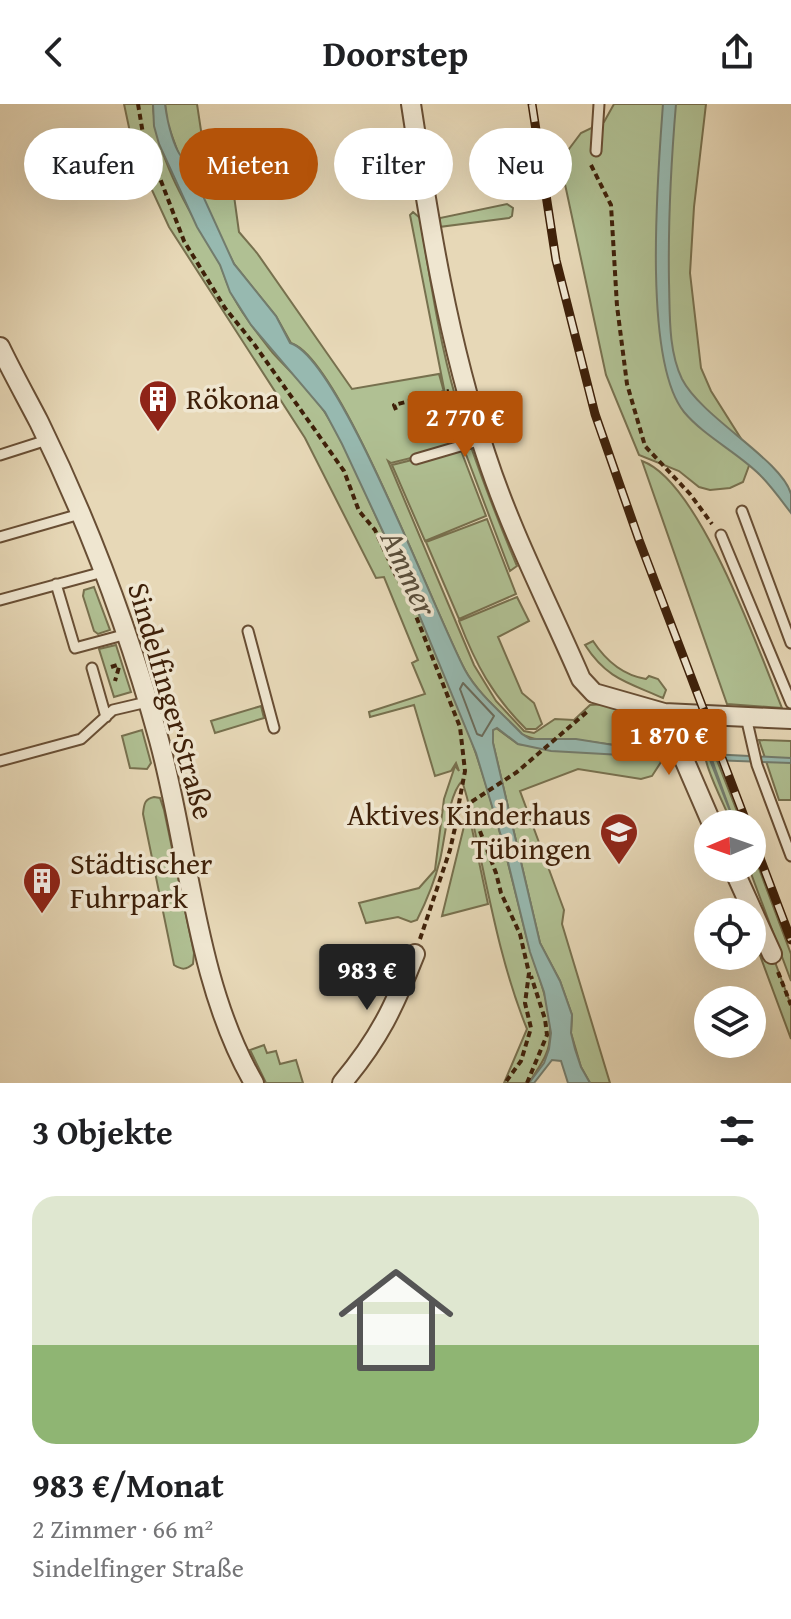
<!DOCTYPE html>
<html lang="de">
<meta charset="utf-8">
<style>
:root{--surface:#fff;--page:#f6f6f6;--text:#202124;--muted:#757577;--accent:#b45309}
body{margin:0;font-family:"Gentium Book Plus",serif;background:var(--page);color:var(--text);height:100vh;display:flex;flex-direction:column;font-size:30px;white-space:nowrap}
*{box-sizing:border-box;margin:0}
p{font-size:26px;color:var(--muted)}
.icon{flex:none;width:44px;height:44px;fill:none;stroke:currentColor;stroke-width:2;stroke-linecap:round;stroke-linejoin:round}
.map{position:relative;height:979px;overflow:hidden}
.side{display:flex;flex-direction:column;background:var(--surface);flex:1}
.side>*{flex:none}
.top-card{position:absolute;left:24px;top:24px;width:744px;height:72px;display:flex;gap:16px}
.needle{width:52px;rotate:268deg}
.tools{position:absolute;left:694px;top:706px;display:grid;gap:16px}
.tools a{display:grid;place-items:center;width:72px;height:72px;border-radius:50%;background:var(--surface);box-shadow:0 8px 32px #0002;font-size:40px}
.price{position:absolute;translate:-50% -68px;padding:0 18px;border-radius:8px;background:var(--accent);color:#fff;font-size:26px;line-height:52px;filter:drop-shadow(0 2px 4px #0008)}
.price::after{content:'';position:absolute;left:50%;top:48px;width:24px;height:18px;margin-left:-12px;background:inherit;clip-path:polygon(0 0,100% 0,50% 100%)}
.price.current{background:#222;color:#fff}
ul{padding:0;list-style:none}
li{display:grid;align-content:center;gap:16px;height:424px;padding:0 32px}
li span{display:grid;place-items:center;height:248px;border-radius:24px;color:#555}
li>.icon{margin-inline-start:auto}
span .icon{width:144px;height:144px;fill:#fffc;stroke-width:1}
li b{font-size:34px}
h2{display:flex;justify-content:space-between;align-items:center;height:96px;padding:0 32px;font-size:34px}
.tag{padding:0 28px;border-radius:36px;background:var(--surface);box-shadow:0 8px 32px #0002;font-size:28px;line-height:72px}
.tag.current{background:var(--accent);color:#fff}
header{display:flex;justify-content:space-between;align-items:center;height:104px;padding:0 32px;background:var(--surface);font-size:36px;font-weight:600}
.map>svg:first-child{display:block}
</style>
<header><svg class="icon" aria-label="back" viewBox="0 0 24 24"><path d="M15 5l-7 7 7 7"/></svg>Doorstep<svg class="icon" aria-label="share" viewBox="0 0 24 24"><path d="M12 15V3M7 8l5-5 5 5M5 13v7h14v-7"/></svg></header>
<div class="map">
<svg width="791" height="979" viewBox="0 0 791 979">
<rect width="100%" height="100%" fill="#e7d8b7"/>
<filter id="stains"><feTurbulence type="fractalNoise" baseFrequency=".0025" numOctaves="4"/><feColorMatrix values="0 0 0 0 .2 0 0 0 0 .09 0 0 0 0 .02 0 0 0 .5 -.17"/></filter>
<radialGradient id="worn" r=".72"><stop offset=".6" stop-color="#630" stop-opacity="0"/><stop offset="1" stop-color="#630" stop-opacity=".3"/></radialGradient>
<path fill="#b0c093" stroke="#77704e" stroke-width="2" d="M124 0H153C155 55 193 113 220 160 224 169 226 179 231 188 241 209 258 230 272 248 289 267 310 285 324 307 348 345 365 390 385 432 417 503 451 575 476 650 496 709 511 770 526 831 534 864 551 896 550 930 550 951 539 962 529 979H504L527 925C505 871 493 813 481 756 475 730 471 703 462 677 448 691 445 736 440 756 435 776 426 798 417 816L411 818 398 813 366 819 359 799 419 784 435 766 444 695 455 662 459 667 456 659 451 667 435 672 414 601 370 613 369 608 425 590 412 559 418 556 384 473 376 474 305 334 169 123 134 47Z
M165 0H197L208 73 231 70 239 128 257 149 352 285 439 270 459 342 391 359 388 357 474 561 496 597 524 627 534 629 555 615 574 616 590 601 606 600 644 613 658 647C631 644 604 639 577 636 558 633 540 640 522 630 503 610 478 590 465 566 435 511 340 253 291 239L276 212 234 160 179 51 167 18Z
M614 0H706L694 103 690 169 701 264 711 287 745 341 750 359 743 378 730 384 710 386 699 383 679 367 639 351 606 271 560 57 581 29 604 18Z
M507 100 513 104 512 112 509 114 439 123 440 114Z
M413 108 420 114C430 174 439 236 456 295 472 352 494 407 517 462L510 467 447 300 410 111Z
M460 344 486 412 425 437 392 361Z
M642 357C699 377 759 547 782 604L727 600Z
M487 415 516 490 459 515 426 438Z
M94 483 110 526 98 530 94 527 83 492 84 486Z
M517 493 529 517 498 533 522 589 534 599 542 620 536 625H526C492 591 476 561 459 517Z
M593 537C606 557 622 571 646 575L649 572 658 575 666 586 663 594C627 578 607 575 585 541Z
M116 541 131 588 114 593 99 545Z
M261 602 264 614 215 629 211 617Z
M496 624 518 640 660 655 661 658 652 672 641 675 578 665 520 687 564 806 562 820 610 979H590L581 963 571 929 572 911 560 877 540 839 493 639V626Z
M142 626 151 659 147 665 130 664 122 632Z
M704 636H709L742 720H732C724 699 700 657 704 636Z
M759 636 791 637V696H779Z
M154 693 160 694 164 706 194 849 193 860C186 866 182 866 174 861L143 710C144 701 144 695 154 693Z
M468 706 488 800 442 812Z
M752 746 791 850V877L749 764H752Z
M761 845 772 850 791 901V935L758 846Z
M264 941 267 949 276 947 280 960 296 956 303 979H266L250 946Z"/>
<path fill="#97b9b0" stroke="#737c6d" stroke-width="2" d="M153 0H165C167 16 174 51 188 59L234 160 276 212 290 239C340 254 435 510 465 566 478 590 503 610 522 630L530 635H576L651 647 791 654V659L712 656 735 720 710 656 551 647 518 640 497 624 493 626V639L540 839 560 877 572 911 571 929 575 945 581 963 590 979H568L561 957 552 956 534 979H529L544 959 549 945 551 929 544 888 530 848 504 742 476 649 399 462 342 340 325 308 251 221 230 188 220 161 197 123 159 40 154 22Z
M663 0H676C671 59 668 118 669 178 670 209 668 246 682 275 702 314 782 356 791 390 791 395 791 403 791 409 781 396 771 382 760 371 737 348 705 333 684 308 642 256 658 68 663 0Z"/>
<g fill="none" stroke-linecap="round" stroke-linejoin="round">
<path stroke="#6a6c5c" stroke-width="2" d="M463 579 494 612 482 632 477 630 460 585Z"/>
<defs>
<path id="lane" d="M596 47 599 0
M0 351 47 336
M416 355 481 336
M742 407 791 539
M721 431 791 599
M0 433 80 410
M56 480 75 544 127 530
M0 496 103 468
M248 527 274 624
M92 564 106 613
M746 613 757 661 791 752
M0 657 81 635 113 606 147 598"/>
<path id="street" d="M411 0C429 118 448 238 486 351 511 428 549 501 581 575L594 589 664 609 791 615
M0 243C12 268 26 293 39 318 89 420 129 527 159 636 189 746 196 880 254 979
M664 609 712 720
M733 764 772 850
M342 979C379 935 394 903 415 850"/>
</defs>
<use href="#lane" stroke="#684e34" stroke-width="13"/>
<use href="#street" stroke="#684e34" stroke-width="22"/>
<path stroke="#3e2009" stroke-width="4" stroke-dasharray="6 4" stroke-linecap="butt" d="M138 0 143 30 184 137 225 204 254 240 344 367 359 407 375 426 397 474 408 492 460 623 465 667 459 699 478 722 496 769 501 789 520 830 529 869 525 899 531 924 521 957 505 979
M591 61 611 101 617 202 627 280 645 342 690 390 712 420
M396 306 394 301 449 287
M111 563 117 561 119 563 115 577
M177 631H187
M420 835 450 746 459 706 517 668 588 607
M778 868 791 901
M527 979 547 931 545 915 531 872"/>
<use href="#lane" stroke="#efe6d0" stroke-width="9"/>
<use href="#street" stroke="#efe6d0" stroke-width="18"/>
<defs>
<path id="rail" d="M532 0 556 156 595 310 639 436 747 720
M752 733 791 836"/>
</defs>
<use href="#rail" stroke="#3e2009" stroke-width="9"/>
<use href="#rail" stroke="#efe6d0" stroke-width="6" stroke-dasharray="18" stroke-linecap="butt"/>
</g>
<defs>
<symbol id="building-pin" viewBox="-11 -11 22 30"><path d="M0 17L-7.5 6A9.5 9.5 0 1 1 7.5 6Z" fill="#8f2418" stroke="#efe6d0"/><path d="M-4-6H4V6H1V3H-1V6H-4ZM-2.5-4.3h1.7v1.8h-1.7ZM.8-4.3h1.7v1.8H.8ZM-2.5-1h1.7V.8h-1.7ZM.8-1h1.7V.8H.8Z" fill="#fff"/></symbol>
<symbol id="school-pin" viewBox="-11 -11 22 30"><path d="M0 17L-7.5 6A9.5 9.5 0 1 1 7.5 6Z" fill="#8f2418" stroke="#efe6d0"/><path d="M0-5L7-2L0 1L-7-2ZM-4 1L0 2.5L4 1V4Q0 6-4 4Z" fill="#fff"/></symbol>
</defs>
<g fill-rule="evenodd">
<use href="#building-pin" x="136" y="273" width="44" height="60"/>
<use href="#school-pin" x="597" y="706" width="44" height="60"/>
<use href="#building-pin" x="20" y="755" width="44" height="60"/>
</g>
<g text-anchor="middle" stroke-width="7" stroke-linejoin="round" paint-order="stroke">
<g font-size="30" fill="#3e2009" stroke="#efe6d0" text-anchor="start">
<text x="186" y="305">Rökona</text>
<text x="591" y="721" text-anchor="end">Aktives Kinderhaus<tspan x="591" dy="34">Tübingen</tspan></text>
<text x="70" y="770">Städtischer<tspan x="70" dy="34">Fuhrpark</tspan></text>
</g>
<g font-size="30" fill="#3e2009" stroke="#efe6d0">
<text transform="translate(171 597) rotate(74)" y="10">Sindelfinger Straße</text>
</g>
<g font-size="32" font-style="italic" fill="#594e3b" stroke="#efe6d0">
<text transform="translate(409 469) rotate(65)" y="11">Ammer</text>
</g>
</g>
<rect width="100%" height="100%" filter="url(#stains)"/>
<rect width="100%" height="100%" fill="url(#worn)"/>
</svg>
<div class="tools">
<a><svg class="needle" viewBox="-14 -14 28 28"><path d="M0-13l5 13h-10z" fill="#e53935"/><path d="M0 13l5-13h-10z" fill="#757577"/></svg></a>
<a><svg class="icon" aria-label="locate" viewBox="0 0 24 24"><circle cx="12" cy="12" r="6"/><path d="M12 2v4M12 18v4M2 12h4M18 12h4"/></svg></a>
<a><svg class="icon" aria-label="layers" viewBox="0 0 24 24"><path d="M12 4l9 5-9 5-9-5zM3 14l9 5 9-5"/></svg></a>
</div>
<b class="price" style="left:465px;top:355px">2 770 €</b>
<b class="price" style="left:669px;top:673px">1 870 €</b>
<b class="price current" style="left:367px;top:908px">983 €</b>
<div class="top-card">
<a class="tag">Kaufen</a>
<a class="tag current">Mieten</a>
<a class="tag">Filter</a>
<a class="tag">Neu</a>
</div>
</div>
<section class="side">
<h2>3 Objekte<svg class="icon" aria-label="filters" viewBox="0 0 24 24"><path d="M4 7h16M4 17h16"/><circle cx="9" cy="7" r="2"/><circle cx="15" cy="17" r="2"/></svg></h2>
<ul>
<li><span style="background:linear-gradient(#dfe7d0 60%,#8fb573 0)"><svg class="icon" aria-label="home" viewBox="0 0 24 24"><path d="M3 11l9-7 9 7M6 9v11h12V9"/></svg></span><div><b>983 €/Monat</b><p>2 Zimmer · 66 m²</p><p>Sindelfinger Straße</p></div></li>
</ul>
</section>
